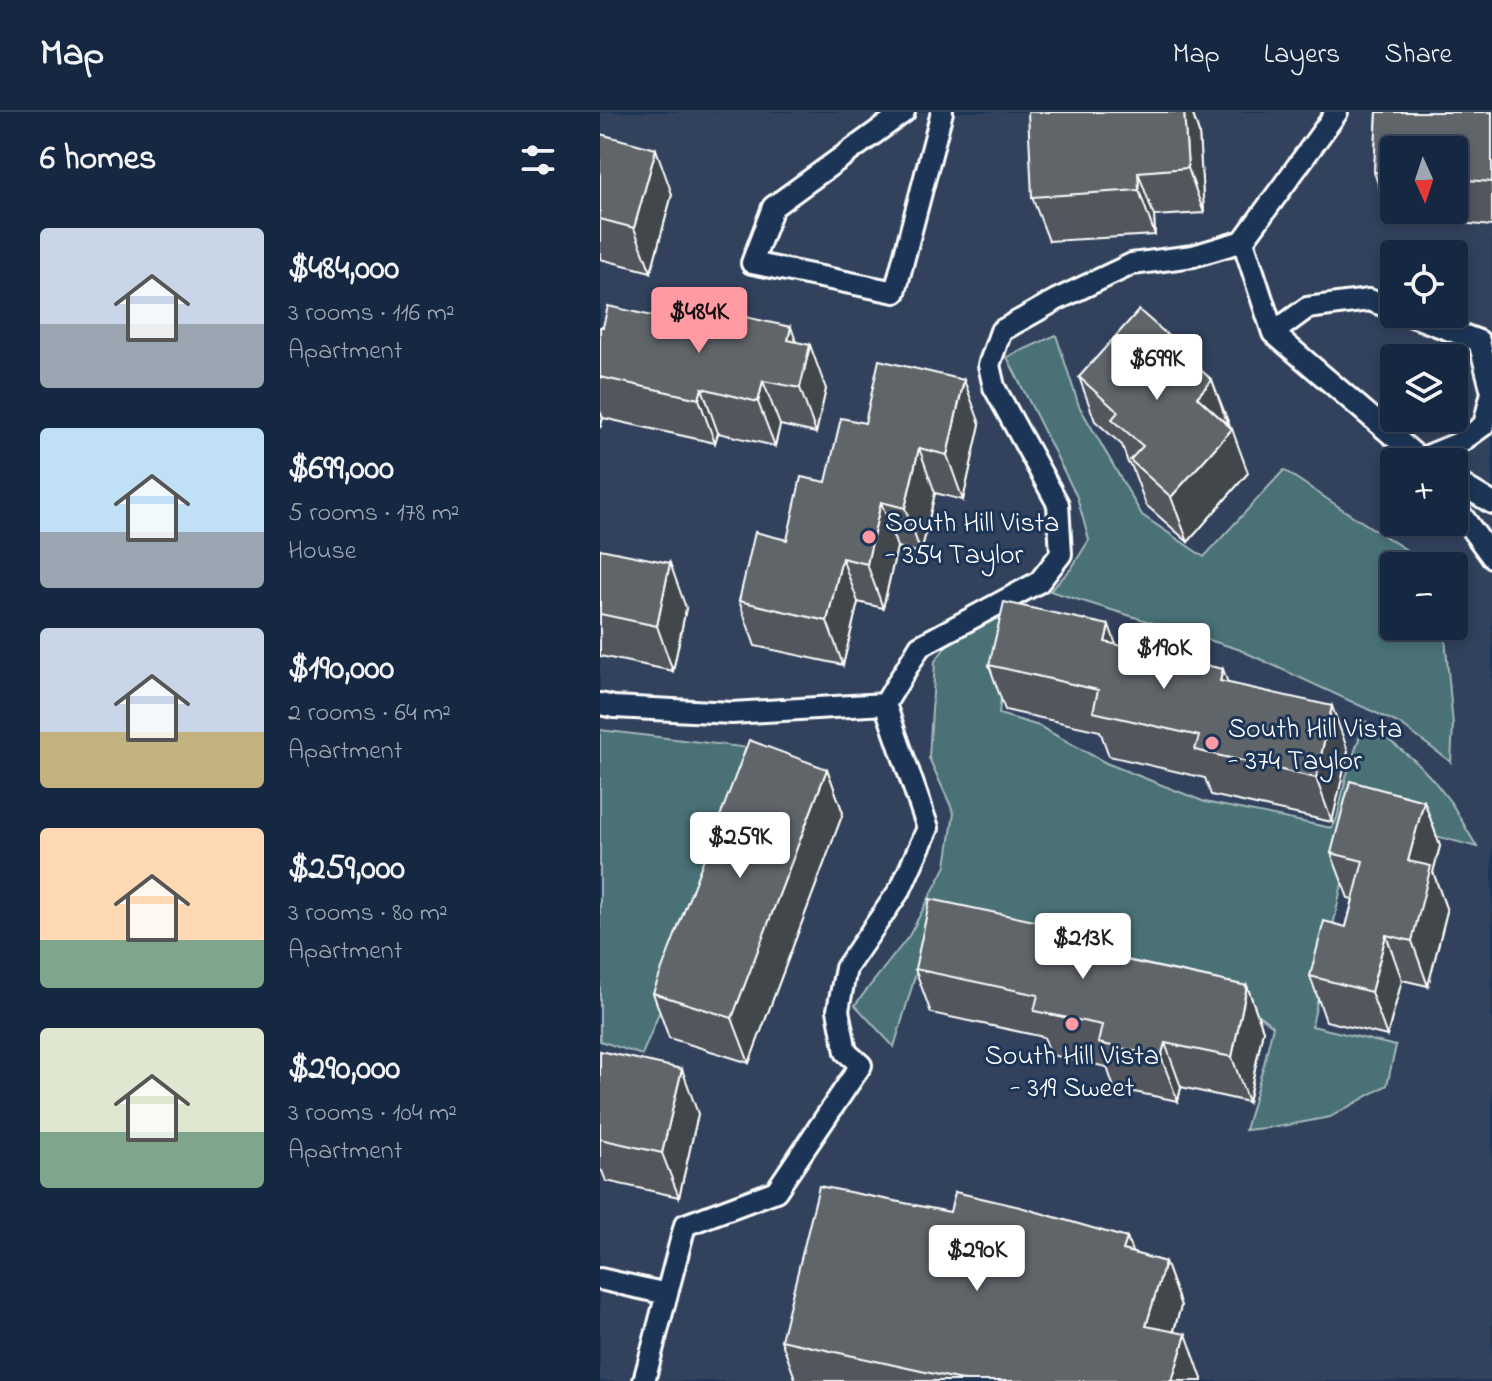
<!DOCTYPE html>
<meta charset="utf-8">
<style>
:root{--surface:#162841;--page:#23344c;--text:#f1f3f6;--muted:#9ea6b1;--line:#35445a;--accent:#ff9aa2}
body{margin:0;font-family:"Indie Flower",sans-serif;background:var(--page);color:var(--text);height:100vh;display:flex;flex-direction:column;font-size:30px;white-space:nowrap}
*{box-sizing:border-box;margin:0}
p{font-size:26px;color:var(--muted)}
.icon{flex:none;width:44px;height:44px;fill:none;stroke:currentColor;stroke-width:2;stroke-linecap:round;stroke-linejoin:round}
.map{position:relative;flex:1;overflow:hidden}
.drawer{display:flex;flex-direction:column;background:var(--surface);width:600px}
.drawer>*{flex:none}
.needle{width:52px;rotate:177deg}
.tools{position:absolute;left:780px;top:24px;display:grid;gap:16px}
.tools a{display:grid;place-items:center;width:88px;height:88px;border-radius:8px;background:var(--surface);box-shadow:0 4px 12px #0003,0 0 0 2px var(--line);font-size:40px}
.price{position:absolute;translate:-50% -68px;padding:0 18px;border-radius:8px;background:#fff;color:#222;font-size:26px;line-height:52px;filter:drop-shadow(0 2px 4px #0008)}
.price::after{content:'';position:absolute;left:50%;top:48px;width:24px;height:18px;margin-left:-12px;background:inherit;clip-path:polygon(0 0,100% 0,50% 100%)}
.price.active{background:var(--accent);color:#111}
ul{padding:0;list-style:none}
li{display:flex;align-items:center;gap:24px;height:200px;padding:0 40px}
li span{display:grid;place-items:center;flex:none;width:224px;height:160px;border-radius:8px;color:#555}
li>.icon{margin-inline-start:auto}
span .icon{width:96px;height:96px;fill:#fffc;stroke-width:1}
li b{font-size:34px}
h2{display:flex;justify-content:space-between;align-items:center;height:96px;padding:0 40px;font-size:34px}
header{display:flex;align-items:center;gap:48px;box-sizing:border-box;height:112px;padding:0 40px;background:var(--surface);border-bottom:2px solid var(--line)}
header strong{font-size:38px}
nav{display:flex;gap:44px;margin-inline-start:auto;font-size:28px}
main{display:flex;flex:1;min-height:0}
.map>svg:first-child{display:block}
</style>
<header>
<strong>Map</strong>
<nav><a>Map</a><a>Layers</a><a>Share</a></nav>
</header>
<main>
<section class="drawer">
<h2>6 homes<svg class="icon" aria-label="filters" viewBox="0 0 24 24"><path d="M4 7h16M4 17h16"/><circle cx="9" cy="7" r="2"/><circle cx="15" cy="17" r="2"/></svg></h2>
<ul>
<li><span style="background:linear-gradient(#c9d6e8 60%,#9aa5b1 0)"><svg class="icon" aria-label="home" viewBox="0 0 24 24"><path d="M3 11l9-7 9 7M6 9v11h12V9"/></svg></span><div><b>$484,000</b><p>3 rooms · 116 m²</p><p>Apartment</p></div></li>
<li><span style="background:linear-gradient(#bfe0f5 65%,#9aa5b1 0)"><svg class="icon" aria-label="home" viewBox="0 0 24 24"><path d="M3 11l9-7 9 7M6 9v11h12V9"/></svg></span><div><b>$699,000</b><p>5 rooms · 178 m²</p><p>House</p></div></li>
<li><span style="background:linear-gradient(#c9d6e8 65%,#c2b280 0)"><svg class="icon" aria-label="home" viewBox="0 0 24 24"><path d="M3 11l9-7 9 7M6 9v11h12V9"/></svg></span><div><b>$190,000</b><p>2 rooms · 64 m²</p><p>Apartment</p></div></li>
<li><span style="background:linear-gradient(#ffd9b3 70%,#7fa58c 0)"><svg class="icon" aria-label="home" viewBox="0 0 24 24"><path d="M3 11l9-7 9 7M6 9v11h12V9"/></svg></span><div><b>$259,000</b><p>3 rooms · 80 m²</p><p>Apartment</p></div></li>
<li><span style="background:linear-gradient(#dfe7d0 65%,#7fa58c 0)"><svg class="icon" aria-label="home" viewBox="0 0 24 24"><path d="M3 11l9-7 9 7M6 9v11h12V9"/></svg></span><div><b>$290,000</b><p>3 rooms · 104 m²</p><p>Apartment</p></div></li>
</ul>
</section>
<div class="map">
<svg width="892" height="1269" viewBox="0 0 892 1269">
<rect width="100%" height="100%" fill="#1d3557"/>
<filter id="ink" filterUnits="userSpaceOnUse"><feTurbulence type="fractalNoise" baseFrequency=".0125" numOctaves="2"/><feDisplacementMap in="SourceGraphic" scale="16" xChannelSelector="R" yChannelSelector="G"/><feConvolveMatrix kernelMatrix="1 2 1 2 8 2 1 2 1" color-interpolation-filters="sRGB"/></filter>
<g filter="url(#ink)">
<path fill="#31435d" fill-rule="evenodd" d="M0 0H892V1269H0ZM794 38H854V98H794ZM794 142H854V202H794ZM794 246H854V306H794ZM794 350H854V410H794ZM794 454H854V514H794Z"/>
<path fill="#487176" stroke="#a4b8ba" stroke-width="2" d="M456 223 479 294 542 403 604 445 684 358 745 399 827 451 828 454H794V514H844L853 613 851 650 800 612 638 537 450 479 471 457 489 428 477 385 407 245Z
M418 495 402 576 399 602 439 614 506 651 605 690 732 716 737 706 746 665 765 609 815 649 834 669 852 692 877 735 780 709 749 738 712 914 796 934 787 973 730 1005 683 1014 645 1018 664 952 673 914 644 892 475 851 474 825 389 804 319 851 294 935 255 893 309 824 346 754 354 701 329 646 335 549 351 528Z
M0 618 166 638 42 943 0 929Z"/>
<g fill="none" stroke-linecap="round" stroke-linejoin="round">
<defs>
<path id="service" d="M304 0 173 95 152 151 295 180 342 0
M643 129 673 221 820 347 859 331 884 313 892 280 879 229 807 202
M643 129 737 0
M673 221 707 196 769 188 794 197
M854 368 892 391
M854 393 892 445
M0 592 14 595 132 601 285 592
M0 1167 67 1182
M44 1269 85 1113 176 1079 261 953 246 940 238 898 246 856 301 776 328 716 285 592 320 534 439 470 461 442 458 392 394 275 389 253 401 219 456 188 532 152 593 144 643 129"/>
</defs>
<use href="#service" stroke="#fff" stroke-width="26"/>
<use href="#service" stroke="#1d3557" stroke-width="20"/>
</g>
<path fill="#53575c" stroke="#fff" stroke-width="2" fill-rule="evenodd" d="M584 0H592L599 21 604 101 554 104 555 123 449 129 432 85Z
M777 0H892V114L790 105 774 60ZM794 38H854V98H794Z
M0 22 72 82 51 160 0 147Z
M0 215 118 219 196 230 226 277 216 321 180 313 175 334 118 321 115 331 3 306 0 316Z
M580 234 582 241 612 268 648 361 588 430 546 393 532 355 528 351 522 333 495 309 479 265Z
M265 311 380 312 363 388 335 381 321 441 297 435 283 496 258 490 243 553 155 534 139 489 187 428Z
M0 437 86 496 73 559 0 544Z
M515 532 628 571 748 639 732 710 611 683 605 666 509 644 500 619 405 598 389 553Z
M227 657 243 701 149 951 69 926 53 881Z
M824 689 840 734 833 760 847 799 828 874 802 868 787 924 726 909 710 864 746 815 753 787 748 786 731 741Z
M467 831 522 847 647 874 663 918 648 990 581 975 578 989 514 976 507 955 451 943 444 925 331 901 315 857Z
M0 939 98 1002 79 1085 6 1069 2 1059 0 1058Z
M350 1100 527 1126 532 1141 565 1150 581 1194 574 1219 602 1267V1269H196L181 1228Z"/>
<path fill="#43474b" stroke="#fff" stroke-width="2" d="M584 0H592L599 21 604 101 588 56Z
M56 37 72 82 51 160 34 116Z
M538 60 554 104 555 123 539 78Z
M191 215 205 255 210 233 226 277 216 321 200 276 188 228Z
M364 268 380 312 363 388 347 343Z
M612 268 628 313 597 285Z
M163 269 180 313 175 334 158 290Z
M102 276 118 321 115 331 99 287Z
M0 299 3 306 0 316Z
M632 317 648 361 588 430 571 385Z
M319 336 335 381 321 441 305 396Z
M281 390 297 435 283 496 267 452Z
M242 446 258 490 243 553 227 509Z
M70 451 86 496 73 559 57 514Z
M509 513 525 558 505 530Z
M623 557 639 602 620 569Z
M732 594 748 639 732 710 716 666Z
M227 657 243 701 149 951 132 906Z
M824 689 840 734 833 760 847 799 828 874 812 829 808 749Z
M462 815 478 860 458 829Z
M786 823 802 868 787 924 771 880Z
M647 874 663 918 648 990 632 945Z
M565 931 581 975 578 989 561 945Z
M82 957 98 1002 79 1085 62 1041Z
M527 1126 543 1170 523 1138Z
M565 1150 581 1194 562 1258 546 1214Z
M586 1222 602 1267V1269H572Z"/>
<path fill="#60656b" stroke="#fff" stroke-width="2" d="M428 0H584L588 56 538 60 539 78 432 85Z
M777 0H892V70L854 67V38H794V62L774 60Z
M0 22 56 37 34 116 0 107Z
M8 194 118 219 122 200 191 215 188 228 210 233 200 276 163 269 158 290 102 276 99 287 0 265V215H3Z
M539 198 580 234 577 237 612 268 597 285 632 317 571 385 530 348 543 334 512 307 518 300 479 265Z
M279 248 364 268 347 343 319 336 305 396 281 390 267 452 242 446 227 509 139 489 155 420 187 428 201 365 226 370 241 306 265 311Z
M0 437 70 451 57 514 0 502Z
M404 490 509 513 505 530 623 557 620 569 732 594 716 666 595 638 599 624 493 600 498 578 389 553Z
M149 628 227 657 132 906 53 881Z
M750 669 824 689 808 749 831 754 812 829 786 823 771 880 710 864 724 809 746 815 763 749 731 741Z
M330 787 462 815 458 829 521 842 520 847 647 874 632 945 565 931 561 945 498 931 502 913 434 899 438 883 315 857Z
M0 939 82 957 62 1041 0 1027Z
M219 1074 350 1100 355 1080 420 1095 527 1126 523 1138 565 1150 546 1214 586 1222 572 1269H366L181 1228Z"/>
</g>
<g fill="#ff9aa2" stroke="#1d3557" stroke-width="3">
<circle cx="269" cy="425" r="8"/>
<circle cx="612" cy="631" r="8"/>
<circle cx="472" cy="912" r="8"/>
</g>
<g text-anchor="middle" stroke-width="6" stroke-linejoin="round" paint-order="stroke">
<g font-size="28" fill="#fff" stroke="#1d3557" text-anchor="start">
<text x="285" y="419">South Hill Vista<tspan x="285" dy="32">- 354 Taylor</tspan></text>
<text x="628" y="625">South Hill Vista<tspan x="628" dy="32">- 374 Taylor</tspan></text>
<text x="472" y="952" text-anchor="middle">South Hill Vista<tspan x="472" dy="32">- 319 Sweet</tspan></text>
</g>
</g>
</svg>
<div class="tools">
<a><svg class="needle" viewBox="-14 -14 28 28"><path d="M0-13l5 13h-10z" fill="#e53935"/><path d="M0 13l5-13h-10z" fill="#9ea6b1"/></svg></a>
<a><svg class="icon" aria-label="locate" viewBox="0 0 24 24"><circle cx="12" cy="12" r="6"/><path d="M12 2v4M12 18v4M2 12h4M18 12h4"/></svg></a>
<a><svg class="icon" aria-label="layers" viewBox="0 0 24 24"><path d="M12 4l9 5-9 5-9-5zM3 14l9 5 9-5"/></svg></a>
<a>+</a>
<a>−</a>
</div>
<b class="price active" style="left:99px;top:243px">$484K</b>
<b class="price" style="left:557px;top:290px">$699K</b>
<b class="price" style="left:564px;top:579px">$190K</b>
<b class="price" style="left:140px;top:768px">$259K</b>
<b class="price" style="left:483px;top:869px">$213K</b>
<b class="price" style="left:377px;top:1181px">$290K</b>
</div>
</main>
